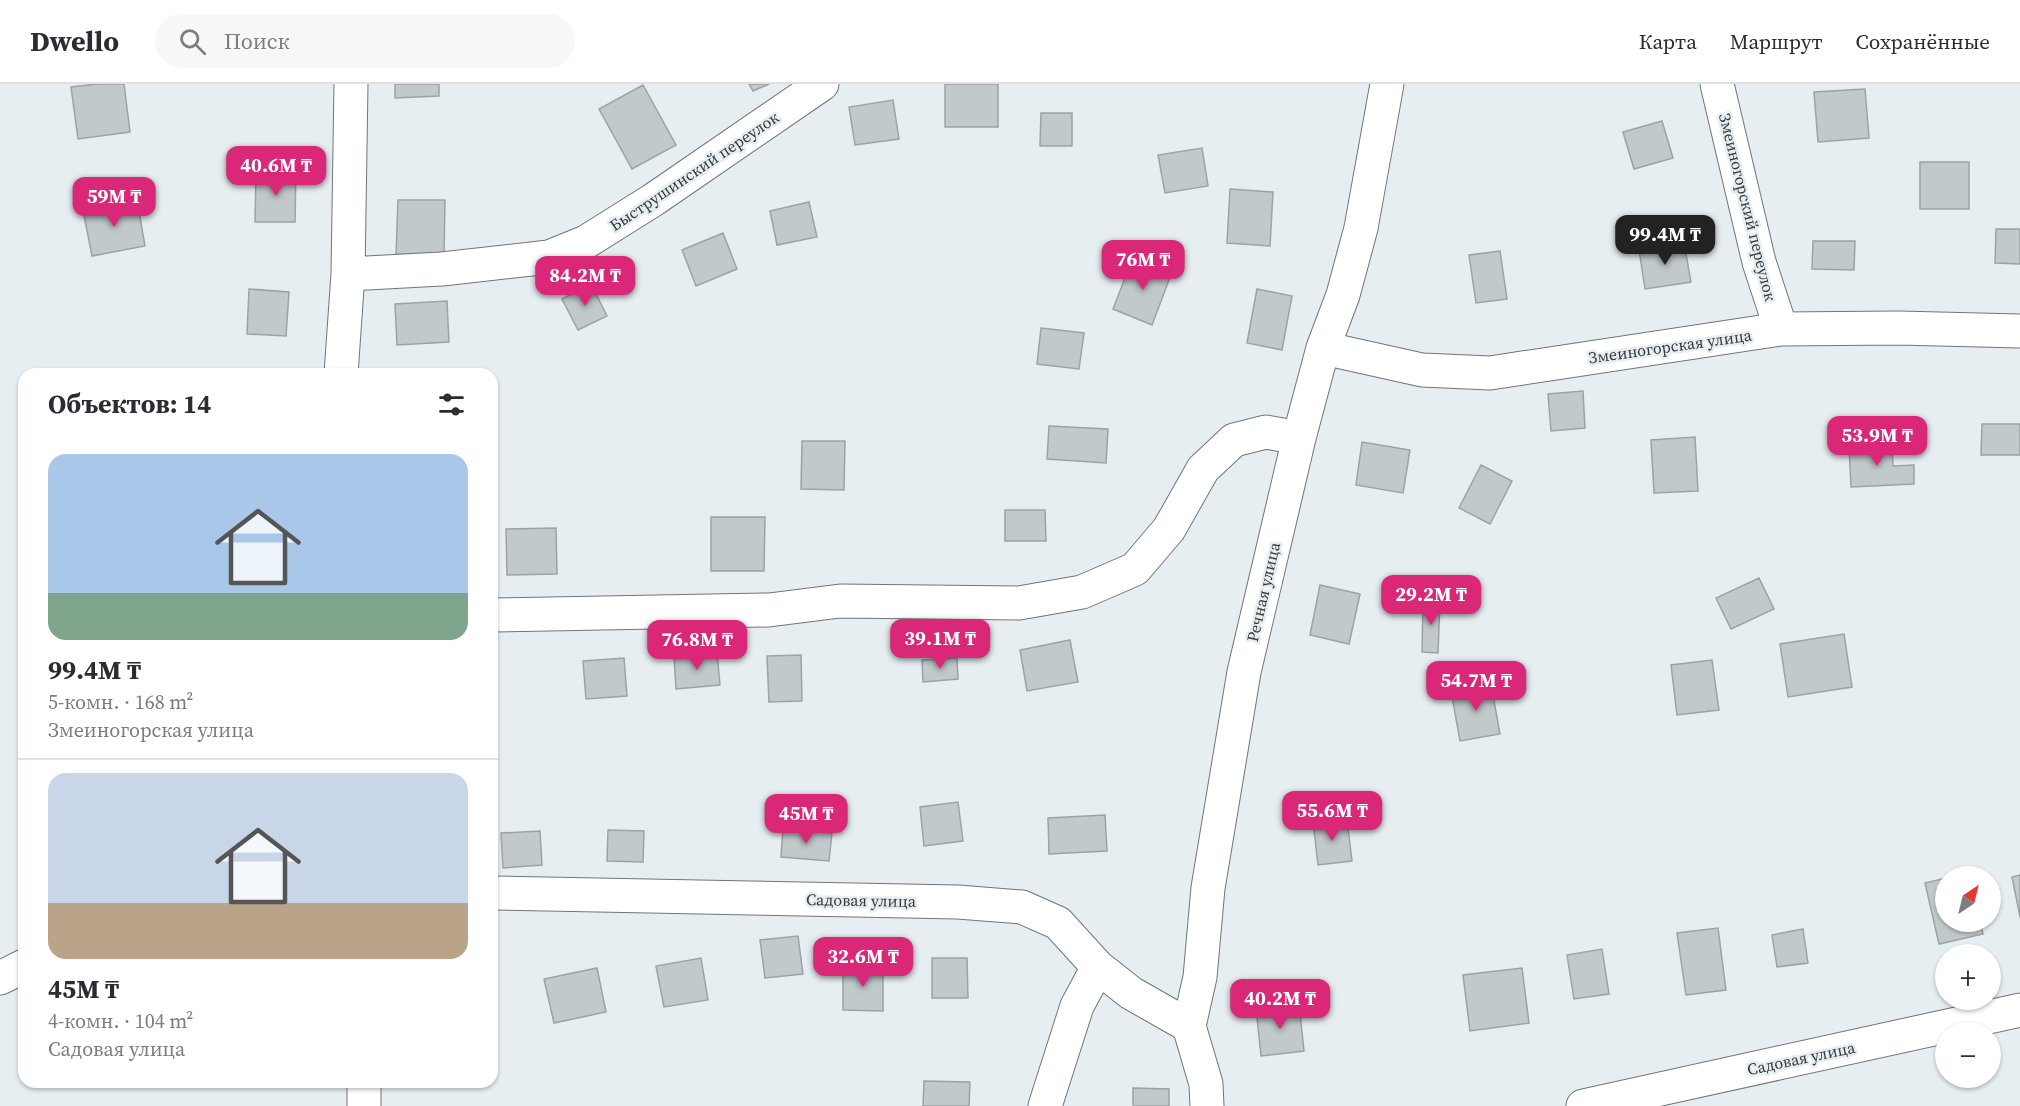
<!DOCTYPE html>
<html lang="ru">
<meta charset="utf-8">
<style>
:root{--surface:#fff;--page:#f7f7f7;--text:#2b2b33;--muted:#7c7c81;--line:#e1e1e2;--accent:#db2777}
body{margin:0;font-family:"Source Serif 4",serif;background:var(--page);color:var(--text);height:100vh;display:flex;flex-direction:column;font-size:22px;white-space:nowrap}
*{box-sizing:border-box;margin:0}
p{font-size:20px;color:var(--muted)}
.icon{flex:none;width:33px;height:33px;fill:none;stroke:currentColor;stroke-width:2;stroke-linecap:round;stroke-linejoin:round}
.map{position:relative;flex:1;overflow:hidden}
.side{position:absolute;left:18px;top:284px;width:480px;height:720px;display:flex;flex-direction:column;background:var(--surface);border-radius:18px;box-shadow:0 2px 4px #0004}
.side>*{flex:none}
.needle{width:39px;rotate:35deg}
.controls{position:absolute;left:1935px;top:782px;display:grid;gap:12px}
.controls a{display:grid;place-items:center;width:66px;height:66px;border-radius:50%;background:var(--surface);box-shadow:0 2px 4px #0004;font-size:30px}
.price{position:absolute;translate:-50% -51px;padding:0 14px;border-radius:12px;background:var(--accent);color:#fff;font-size:20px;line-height:39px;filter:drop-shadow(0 2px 3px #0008)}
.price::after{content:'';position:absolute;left:50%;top:36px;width:18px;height:14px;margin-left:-9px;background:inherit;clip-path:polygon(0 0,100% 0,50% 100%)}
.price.active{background:#222;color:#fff}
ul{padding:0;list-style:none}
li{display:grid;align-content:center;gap:12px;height:318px;padding:0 30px}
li+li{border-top:2px solid var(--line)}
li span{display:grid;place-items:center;height:186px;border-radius:18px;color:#555}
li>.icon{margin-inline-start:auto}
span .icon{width:108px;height:108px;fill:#fffc;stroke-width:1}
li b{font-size:26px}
h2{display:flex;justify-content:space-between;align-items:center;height:72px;padding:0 30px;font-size:26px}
header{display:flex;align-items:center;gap:36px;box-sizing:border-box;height:84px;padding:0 30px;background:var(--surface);border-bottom:2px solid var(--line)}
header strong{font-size:28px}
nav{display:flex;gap:33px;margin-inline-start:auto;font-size:21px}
.search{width:420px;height:54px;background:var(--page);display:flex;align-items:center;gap:15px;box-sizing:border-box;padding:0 21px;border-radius:33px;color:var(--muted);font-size:22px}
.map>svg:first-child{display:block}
</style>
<header>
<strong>Dwello</strong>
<div class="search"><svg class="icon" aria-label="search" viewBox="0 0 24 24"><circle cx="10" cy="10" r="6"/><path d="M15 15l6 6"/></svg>Поиск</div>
<nav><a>Карта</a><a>Маршрут</a><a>Сохранённые</a></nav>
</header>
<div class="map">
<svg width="2020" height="1022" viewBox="0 0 2020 1022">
<rect width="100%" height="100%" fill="#e7eef1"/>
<path fill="#c1c9cb" stroke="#9ba3a5" stroke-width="1.5" d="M97 0H124L130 48 78 55 71 3Z
M395 0H439V12L395 14Z
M749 0H769L753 7Z
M945 0H998V43H945Z
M643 1 676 61 632 85 599 25Z
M1865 5 1869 54 1818 58 1814 8Z
M893 16 899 55 855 61 849 23Z
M1041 29H1072V62H1040Z
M1662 37 1673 74 1634 85 1623 48Z
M1202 64 1208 102 1165 109 1158 71Z
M1920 78H1969V125H1920Z
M256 88H296L295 138H255Z
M1230 105 1273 108 1270 162 1227 159Z
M137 116 145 162 92 172 83 126Z
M398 116H445L444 171 396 170Z
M809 118 817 153 777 161 770 127Z
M1996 145H2020V180L1995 179Z
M723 149 737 185 696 202 682 166Z
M1813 157H1855L1854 186 1812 185Z
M1684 159 1691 198 1645 205 1639 166Z
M1500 167 1507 215 1476 219 1469 171Z
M1133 173 1172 188 1152 241 1113 225Z
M591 200 607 232 578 246 562 215Z
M249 205 289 208 286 252 247 250Z
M1257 205 1292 212 1282 266 1247 259Z
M447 217 449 258 397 261 395 220Z
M1041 244 1084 249 1079 285 1037 280Z
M1583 307 1585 344 1551 347 1548 310Z
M1982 340H2020V371H1981Z
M1049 342 1108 345 1106 379 1047 375Z
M1695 353 1698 407 1654 409 1651 356Z
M802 357H845L844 406 801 405Z
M1362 358 1410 366 1403 409 1356 401Z
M1892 360 1893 382 1914 381V400L1851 403 1849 362Z
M1481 381 1512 397 1490 440 1459 424Z
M1005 426H1045L1046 457H1005Z
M711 433H765L764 487H711Z
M556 444 557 490 507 491 506 445Z
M1759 494 1774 525 1731 545 1716 514Z
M1320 501 1360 510 1349 560 1310 551Z
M1423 516H1440L1438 569 1422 568Z
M1844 550 1852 603 1788 613 1780 560Z
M1070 556 1078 598 1027 607 1020 566Z
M717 568 720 601 676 605 674 572Z
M801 571 802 617 769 618 767 572Z
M624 574 627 612 586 615 583 577Z
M957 574 958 595 923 598 922 576Z
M1712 576 1719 626 1677 631 1671 581Z
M1491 600 1500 650 1460 657 1451 607Z
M958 718 963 757 924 762 920 723Z
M1105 731 1107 767 1049 770 1048 734Z
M1347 735 1352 777 1318 781 1313 738Z
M783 745 832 749 829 777 781 773Z
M608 746 644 747 643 778 607 777Z
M540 747 542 781 503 784 501 749Z
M2020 791V833L2012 793Z
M1946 794V837H1980L1983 850 1939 860 1925 799Z
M1718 844 1726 906 1686 911 1677 849Z
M1803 845 1808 879 1777 883 1772 851Z
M798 852 803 890 765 894 760 856Z
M1602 865 1609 910 1574 915 1567 871Z
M701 874 708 916 664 923 656 882Z
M932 874H967L968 914H932Z
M843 880 883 881V927L843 926Z
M597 884 606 928 554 939 544 895Z
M1522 884 1529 939 1470 947 1463 891Z
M1299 919 1304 967 1261 972 1256 924Z
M924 997 970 998 969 1022H923Z
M1133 1004 1169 1005V1022H1133Z"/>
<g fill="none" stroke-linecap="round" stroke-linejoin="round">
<defs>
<path id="minor" d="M1717 0 1759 178 1781 245
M348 190 442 185 549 173 586 158 653 116 822 0
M1323 264 1422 286 1490 289 1781 245 1899 244 2020 247
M341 290 348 190 351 0
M492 531 769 526 840 517 1019 519 1082 508 1135 485 1169 445 1203 385 1234 356 1266 348 1299 354
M492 809 958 818 1022 823 1058 839 1098 883 1131 909 1189 942
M0 894 24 882
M364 1022V998
M1045 1022 1077 922 1098 883
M1207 1022 1206 1000 1189 942 1200 893 1208 804 1244 588 1299 354 1323 264 1343 211 1361 144 1387 0
M1583 1022 2020 926"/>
</defs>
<use href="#minor" stroke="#6f7678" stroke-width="35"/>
<use href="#minor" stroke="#fff" stroke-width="33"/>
</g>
<g text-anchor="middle" stroke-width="5" stroke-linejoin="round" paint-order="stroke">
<g font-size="16" fill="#353839" stroke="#e7eef1">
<text transform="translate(694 87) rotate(-34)" y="6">Быструшинский переулок</text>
<text transform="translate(1748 123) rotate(76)" y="6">Змеиногорский переулок</text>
<text transform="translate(1670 262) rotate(-8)" y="6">Змеиногорская улица</text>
<text transform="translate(1263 508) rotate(-77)" y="6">Речная улица</text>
<text transform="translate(861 816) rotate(1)" y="6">Садовая улица</text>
<text transform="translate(1801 974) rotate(-12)" y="6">Садовая улица</text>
</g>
</g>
</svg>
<div class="controls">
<a><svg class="needle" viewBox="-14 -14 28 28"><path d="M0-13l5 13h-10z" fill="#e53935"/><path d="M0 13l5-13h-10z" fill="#7c7c81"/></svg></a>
<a>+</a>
<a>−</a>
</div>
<b class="price" style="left:276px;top:113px">40.6M ₸</b>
<b class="price" style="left:114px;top:144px">59M ₸</b>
<b class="price active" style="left:1665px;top:182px">99.4M ₸</b>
<b class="price" style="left:1143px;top:207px">76M ₸</b>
<b class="price" style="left:585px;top:223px">84.2M ₸</b>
<b class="price" style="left:1877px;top:383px">53.9M ₸</b>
<b class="price" style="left:1431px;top:542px">29.2M ₸</b>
<b class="price" style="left:940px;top:586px">39.1M ₸</b>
<b class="price" style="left:697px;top:587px">76.8M ₸</b>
<b class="price" style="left:1476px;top:628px">54.7M ₸</b>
<b class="price" style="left:1332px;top:758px">55.6M ₸</b>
<b class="price" style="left:806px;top:761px">45M ₸</b>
<b class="price" style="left:863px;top:904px">32.6M ₸</b>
<b class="price" style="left:1280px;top:946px">40.2M ₸</b>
<section class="side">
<h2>Объектов: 14<svg class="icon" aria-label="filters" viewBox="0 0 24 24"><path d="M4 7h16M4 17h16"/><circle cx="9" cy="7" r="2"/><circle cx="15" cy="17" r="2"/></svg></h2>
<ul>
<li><span style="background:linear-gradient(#a9c7e8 75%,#7fa58c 0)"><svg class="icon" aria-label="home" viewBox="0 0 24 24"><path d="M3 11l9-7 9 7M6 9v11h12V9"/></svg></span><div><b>99.4M ₸</b><p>5-комн. · 168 m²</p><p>Змеиногорская улица</p></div></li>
<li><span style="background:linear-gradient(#c9d6e8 70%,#b9a48a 0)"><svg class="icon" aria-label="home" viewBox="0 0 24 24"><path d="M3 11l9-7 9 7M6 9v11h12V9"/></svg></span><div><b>45M ₸</b><p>4-комн. · 104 m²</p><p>Садовая улица</p></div></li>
</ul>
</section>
</div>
